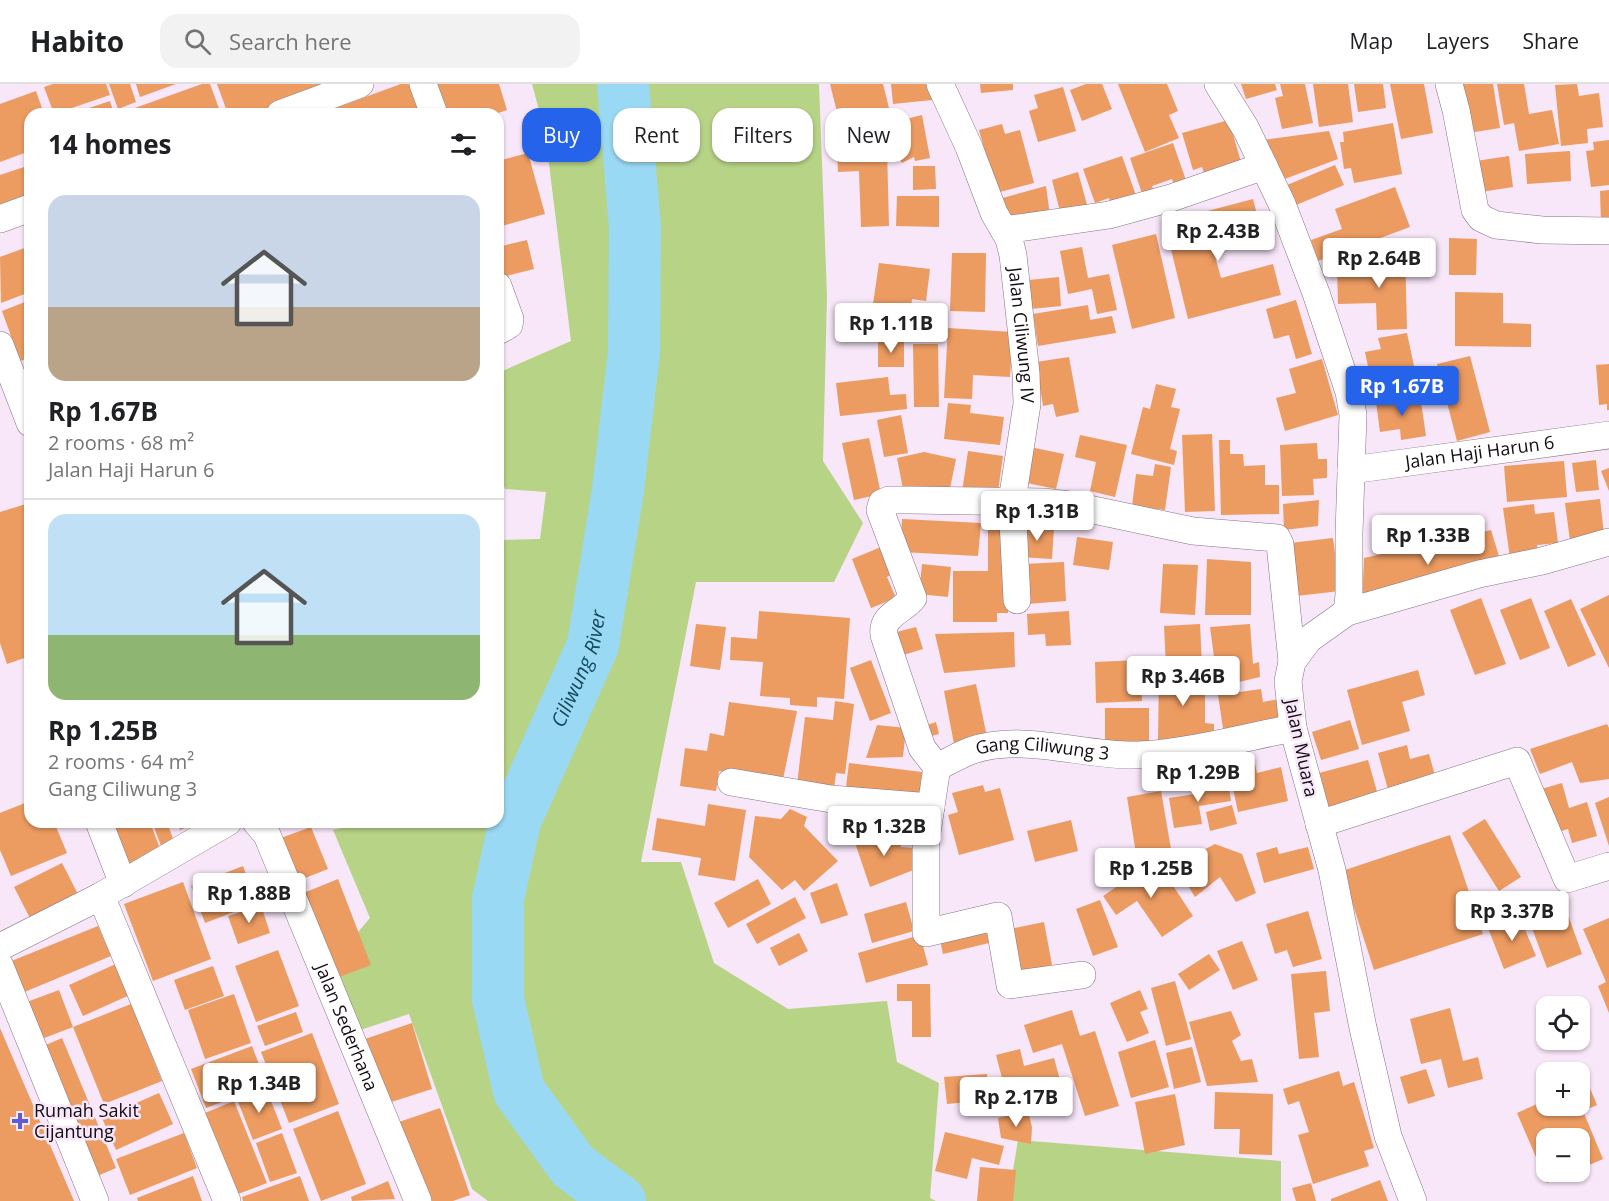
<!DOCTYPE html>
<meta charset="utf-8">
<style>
:root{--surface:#fff;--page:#f2f2f2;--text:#202124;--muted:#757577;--line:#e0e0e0;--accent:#2563eb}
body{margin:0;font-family:"Open Sans",sans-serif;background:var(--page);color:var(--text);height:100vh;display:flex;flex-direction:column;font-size:22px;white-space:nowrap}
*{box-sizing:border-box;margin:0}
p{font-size:20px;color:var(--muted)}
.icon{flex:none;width:33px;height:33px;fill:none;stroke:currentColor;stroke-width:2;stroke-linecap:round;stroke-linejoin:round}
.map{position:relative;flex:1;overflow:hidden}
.drawer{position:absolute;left:24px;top:24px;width:480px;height:720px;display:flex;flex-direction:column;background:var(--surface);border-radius:18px;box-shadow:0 2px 4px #0004}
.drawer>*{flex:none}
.top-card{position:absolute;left:522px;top:24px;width:570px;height:54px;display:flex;gap:12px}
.tools{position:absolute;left:1536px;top:912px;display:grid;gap:12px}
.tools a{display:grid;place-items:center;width:54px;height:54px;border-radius:12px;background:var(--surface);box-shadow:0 2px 4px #0004;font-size:30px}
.price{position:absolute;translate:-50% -51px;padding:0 14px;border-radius:6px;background:#fff;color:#222;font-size:20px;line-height:39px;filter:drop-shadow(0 2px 3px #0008)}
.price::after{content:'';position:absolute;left:50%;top:36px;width:18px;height:14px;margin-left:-9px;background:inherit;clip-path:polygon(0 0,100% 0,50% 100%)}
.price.selected{background:var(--accent);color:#fff}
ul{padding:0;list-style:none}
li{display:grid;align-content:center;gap:12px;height:318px;padding:0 24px}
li+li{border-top:2px solid var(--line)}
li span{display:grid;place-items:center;height:186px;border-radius:18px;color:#555}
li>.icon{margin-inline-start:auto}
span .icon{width:108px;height:108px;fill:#fffc;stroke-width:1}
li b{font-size:26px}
h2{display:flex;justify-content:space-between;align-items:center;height:72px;padding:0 24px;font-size:26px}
.chip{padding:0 21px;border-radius:18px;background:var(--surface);box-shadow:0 2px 4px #0004;font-size:21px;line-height:54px}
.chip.selected{background:var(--accent);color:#fff}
header{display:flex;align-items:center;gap:36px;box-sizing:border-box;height:84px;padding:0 30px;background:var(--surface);border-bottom:2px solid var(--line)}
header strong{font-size:28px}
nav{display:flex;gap:33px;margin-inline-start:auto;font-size:21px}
.search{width:420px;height:54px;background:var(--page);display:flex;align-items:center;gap:15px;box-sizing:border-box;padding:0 21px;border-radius:18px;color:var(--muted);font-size:22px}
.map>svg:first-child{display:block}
</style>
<header>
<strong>Habito</strong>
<div class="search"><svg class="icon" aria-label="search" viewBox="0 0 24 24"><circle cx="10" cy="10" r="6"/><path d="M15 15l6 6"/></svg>Search here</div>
<nav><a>Map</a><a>Layers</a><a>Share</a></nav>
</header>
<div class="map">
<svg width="1609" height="1117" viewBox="0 0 1609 1117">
<rect width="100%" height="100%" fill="#f8e6f9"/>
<path fill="#b7d386" d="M532 0H819L827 212 823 377 863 439 834 498H696L641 778H681L714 879 788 925 887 917 897 978 939 999 930 1114 936 1117H488L472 1105 409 930 357 947 325 887 370 834 333 746 369 738H498V456L540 455 546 408 505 405 498 385V289L571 257 545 48Z
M1018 1056 1281 1077V1117H1008Z"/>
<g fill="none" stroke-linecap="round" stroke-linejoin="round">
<path stroke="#9ad9f3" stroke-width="52" id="s1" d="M620 1117 573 1082 519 1007 498 915V815L515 737 593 561 618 406 634 268 635 144 623 0"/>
</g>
<path fill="#ec9b61" d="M53 0H106L110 11 54 30 44 3Z
M109 0H130L136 18 118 25Z
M136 0H176L140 13Z
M202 0H210L221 30H118Z
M217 0H327L329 5 263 30H228Z
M401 0H410L420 30H337L335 24Z
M428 0H499L507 26 495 30H438Z
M830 0H883L890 28 840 40Z
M891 0H930L932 16 893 20Z
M980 0H1013V6L981 9Z
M1086 0H1102L1112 25 1082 37 1070 6Z
M1118 0H1167L1178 27 1169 31 1179 54 1145 68Z
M1241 0H1275L1277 6 1246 15Z
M1280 0H1305L1313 39 1282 45 1275 14 1283 12Z
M1313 0H1348L1353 38 1319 43Z
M1354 0H1383L1386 24 1358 28Z
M1390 0H1424L1433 49 1401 55Z
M1454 0H1493L1500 44 1462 50Z
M1497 0H1524L1529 30 1552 26 1559 60 1519 67 1514 39 1504 41Z
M1577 0 1579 12 1599 9 1603 43 1587 45 1588 59 1561 62 1555 1Z
M1063 3 1076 47 1038 58 1029 27 1038 24 1034 11Z
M36 7 44 30H30V67L0 78V20Z
M110 17 114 30H84L83 26Z
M922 31 930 74 915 77 914 73 902 79 893 63 910 54 906 35Z
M1229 36 1242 82 1205 92 1202 83 1193 86 1182 49Z
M1393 39 1402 90 1354 99 1351 84 1344 85 1340 58H1344L1343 48Z
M892 40 895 51 848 64 845 53Z
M1002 40 1005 50 1020 46 1034 99 996 109 979 46Z
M1329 47 1338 75 1274 99 1263 56Z
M1609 56V101L1591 103 1586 67 1594 66 1593 58Z
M1173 59 1189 105 1177 109 1172 95 1152 102 1157 117 1146 121 1130 74Z
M887 65 889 142 861 143 859 87 838 88 837 67Z
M1570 67 1571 97 1527 100 1525 70Z
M528 69 545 130 498 143V77Z
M1122 72 1139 120 1114 128 1109 114 1095 119 1083 85Z
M1509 72 1513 103 1481 108 1476 77Z
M1335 81 1344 101 1289 124 1280 104Z
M913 82H935L936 105 913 106Z
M24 83 30 101V120L0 131V91Z
M1078 88 1089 128 1062 135 1052 96Z
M1046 102 1051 139 1001 140 995 116Z
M1395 103 1410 143 1318 177 1311 156 1342 145 1335 125Z
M1609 106V139H1601L1600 107Z
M897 112H939V143L896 142Z
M1253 115 1260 142 1230 150 1233 161 1213 165 1221 194 1273 180 1281 211 1188 235 1168 153 1185 149 1181 134Z
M1156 150 1175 234 1132 245 1112 161Z
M1449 154 1477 155 1476 191H1449Z
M527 156 534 185 498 194V163Z
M30 162V208L1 219 0 173Z
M1082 163 1088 194 1109 190 1117 226 1097 230 1092 205 1068 210 1060 167Z
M1405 168 1407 245 1377 246 1376 219 1338 220 1337 187 1373 186 1372 169Z
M952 169H986L985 228 950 227Z
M879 179 930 185 926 217 912 215 908 248 859 242 862 219 873 220Z
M1059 193 1061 222 1031 225 1029 196Z
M1455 208 1503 209V239L1531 240V263L1455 262Z
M30 216V274L20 277 2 227Z
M1296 216 1312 270 1296 275 1289 251 1274 255 1266 225Z
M1088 221 1090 236 1112 232 1116 249 1038 262 1033 230Z
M948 244 1013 248 1010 293 973 291 972 315 944 314Z
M1407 249 1418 301 1393 306 1390 293 1371 297 1365 268 1381 265 1378 254Z
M878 258H904V283H878Z
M913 260H938L939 323H914Z
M1470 272 1490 348 1457 357 1437 280Z
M1069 273 1079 328 1056 333 1053 320 1043 322 1036 278Z
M1322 275 1338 331 1285 347 1276 314 1296 309 1289 285Z
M1609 280V326H1607V320L1599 321 1596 281Z
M888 293 890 311 906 310 907 325 840 332 836 299Z
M1156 300 1176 305 1171 323 1180 325 1170 365 1177 367 1174 381 1131 370 1143 323 1150 325Z
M1420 311 1426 352 1401 356 1400 345 1380 348 1376 318Z
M948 319 971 321 970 329 1004 333 1000 361 944 355Z
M901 331 908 369 884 373 877 336Z
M1212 350 1215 427 1185 428 1182 351Z
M1080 351 1127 361 1115 413 1090 407 1096 378 1075 373Z
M869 354 881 410 854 416 842 359Z
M1219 356H1230V370H1243L1244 382 1265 381V401H1279V430L1221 431Z
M1317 359 1318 375H1327V394L1313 395 1314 411 1282 412 1280 361Z
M1030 363 1064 370 1056 405 1022 398Z
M968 367 1003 372 997 414 962 408Z
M924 368 956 375 948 414 904 410 897 374Z
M1596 376 1599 406 1576 408 1572 379Z
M1564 377 1567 413 1507 418 1504 382Z
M1155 380 1171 383 1165 426 1132 422 1136 390 1153 392Z
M1609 384V407L1601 387Z
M1600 415 1605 459 1571 464 1565 419Z
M1319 416 1318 442 1284 446 1283 420Z
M26 420 30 433V572L7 580 0 559V428Z
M1534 420 1535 430 1554 428 1558 459 1537 461 1538 477 1511 481 1503 424Z
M902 435 981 439 978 472 900 468Z
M1021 442 1054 444 1052 475 1019 473Z
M1008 445V529H997V538H953V487H988V446Z
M1491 446 1502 482 1362 521 1364 474Z
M1077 453 1113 458 1109 486 1073 481Z
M1333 454 1340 507 1296 512 1290 459Z
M881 463 892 490 887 493 896 514 871 524 852 475Z
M1207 475 1251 478V531H1205Z
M1064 478 1066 517 1026 520 1024 480Z
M922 480 951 483 948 513 919 510Z
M1163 480 1198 481 1195 531 1160 529Z
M1609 511V584L1580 525Z
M1481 514 1506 580 1475 591 1450 526Z
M1531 514 1550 564 1520 576 1500 526Z
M1571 515 1596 571 1568 583 1544 527Z
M759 527 850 534 844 615 817 613V623L790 621V614L760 612 763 578 730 576 731 553 757 555Z
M1069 527 1071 561 1046 562 1045 550 1028 551 1027 530Z
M696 540 726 543 720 586 690 582Z
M1200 540 1202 581 1166 582 1164 542Z
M1250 540 1253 580 1259 578 1260 593 1218 603 1210 543Z
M916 543 923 565 900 572 893 549Z
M1014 548 1015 583 944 589 935 550Z
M871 576 891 629 870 637 850 584Z
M1140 576 1142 617 1096 619 1095 578Z
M1159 585 1205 586V639L1214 640V657H1158Z
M1418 586 1425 611 1402 618 1410 647 1362 661 1347 606Z
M976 600 987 653 954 660 944 607Z
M1261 605 1263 618 1279 615 1283 643 1224 651 1218 611Z
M835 617 854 620 845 690 836 689 834 705 797 701 805 633 833 636Z
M729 618 797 627 781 705 758 692 719 687 716 707 680 702 685 664 707 667 710 649 724 652Z
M1105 624H1149V666L1105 658Z
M1350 636 1359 665 1321 676 1312 648Z
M936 638 939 650 927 653 924 642Z
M1607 640 1609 644V695L1580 699 1572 678 1540 690 1530 665Z
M877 641 906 644 903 673 866 674Z
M1407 661 1410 675 1429 670 1437 699 1390 713 1378 669Z
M1254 675 1257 689 1281 683 1288 717 1238 728 1228 681Z
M1368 676 1380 718 1331 732 1319 689Z
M849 679 922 688 918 720 845 711Z
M1228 697 1231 717 1199 722 1202 740 1174 744 1169 714 1195 710 1194 702Z
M1562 699 1569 724 1587 718 1597 752 1572 759 1568 745 1552 750 1538 706Z
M983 701 985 708 1000 704 1014 756 959 771 948 731 958 728 952 709Z
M1161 707 1172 771 1137 776 1127 713Z
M1609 713V762L1595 719Z
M30 717V738H54L67 769 11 792 0 766V729Z
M708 720 746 726 735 797 698 791 701 774 652 766 657 734 705 742Z
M1232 721 1237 740 1210 747 1206 728Z
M790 725 807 733 804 742 838 777 804 807 795 796 782 806 749 773 755 732 781 735Z
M1485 735 1521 793 1499 807 1462 749Z
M1071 736 1078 767 1035 778 1027 747Z
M102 738H150L162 770 120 787Z
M152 738H167L176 763 163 767Z
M177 738H200L180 746Z
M311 743 328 785 295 798 278 755Z
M899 749 901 763 915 764 916 785 870 803 852 750Z
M1450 751 1483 850 1374 886 1342 787Z
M1215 760 1242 770 1256 809 1236 818 1220 793 1195 813 1175 781Z
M1277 763 1279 770 1308 763 1314 785 1264 799 1256 769Z
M1156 776 1193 832 1162 853 1137 817 1116 831 1103 812Z
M62 779 80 814 32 838 14 803Z
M243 782 257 819 205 839 191 802Z
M338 795 371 881 334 895 301 810Z
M758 795 771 820 728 844 714 819Z
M183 798 211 875 153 897 124 820Z
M837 799 848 831 821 840 810 809Z
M795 813 806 834 757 860 746 840Z
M1100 816 1118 863 1093 872 1076 825Z
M1563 817 1582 870 1547 884 1527 831Z
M906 818 914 847 872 859 864 830Z
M261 821 270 849 238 860 228 832Z
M1308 827 1322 875 1293 883 1287 866 1275 870 1266 840Z
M1519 831 1536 872 1504 885 1488 844Z
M1609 834V929L1598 902 1606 898 1583 845Z
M1044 838 1052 881 1014 889 1005 846Z
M984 840 989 859 943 870 939 851Z
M98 842 111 872 22 909 9 878Z
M799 849 808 867 779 882 770 864Z
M920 851 928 881 866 899 858 869Z
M1242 857 1258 896 1233 906 1217 867Z
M278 866 299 922 256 938 235 882Z
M1209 870 1220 886 1189 906 1178 890Z
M118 879 132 910 83 932 69 901Z
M213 882 224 912 185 926 174 896Z
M1326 887 1330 927 1314 929 1319 973 1299 975 1291 890Z
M1175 897 1191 955 1166 962 1151 904Z
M897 900H930L931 953H912V917H897Z
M59 906 73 943 131 920 162 997 104 1020 73 943 39 956 24 919Z
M1140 906 1148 925 1140 928 1149 949 1127 958 1110 919Z
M234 910 251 959 205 975 188 926Z
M1450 924 1463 977 1478 973 1483 995 1448 1004 1441 975 1421 980 1410 935Z
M1072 926 1080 952 1095 947 1119 1022 1085 1032 1062 960 1033 969 1024 941Z
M1231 927 1241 951 1232 957 1241 977 1252 975 1258 998 1207 1002 1189 938Z
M296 928 303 948 265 962 257 942Z
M412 939 432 1005 382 1021 362 956Z
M0 944 6 958 74 1117H0Z
M312 949 339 1020 289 1039 261 968Z
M62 954 116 1084 95 1093 41 963Z
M1155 956 1169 1003 1131 1014 1118 968Z
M252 962 267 1001 206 1024 191 985Z
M1192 963 1201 998 1174 1005 1166 969Z
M1020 965 1024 982 1054 974 1064 1011 1010 1025 996 971Z
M1426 985 1435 1012 1408 1020 1400 993Z
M1339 987 1343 1002 1354 998 1374 1064 1364 1067 1369 1082 1313 1100 1298 1051 1309 1048 1299 1017 1288 1021 1283 1005Z
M987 990 989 1016 947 1020 944 993Z
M1584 990 1597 1021 1583 1027 1603 1075 1580 1085V1054H1546V1088H1573L1547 1099 1517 1029 1546 1016V1022H1580V992Z
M266 1004 282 1045 253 1056 237 1015Z
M1215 1008 1273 1010 1272 1071 1239 1070 1240 1045H1214Z
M159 1009 173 1040 116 1066 102 1034Z
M1175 1010 1185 1061 1145 1070 1135 1018Z
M234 1017 267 1099 238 1110 205 1029Z
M440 1024 470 1111 453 1117H426L399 1038Z
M338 1027 366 1100 321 1117 293 1045Z
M1028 1027 1032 1043 1031 1060 1001 1054 998 1034Z
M945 1048 1004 1062 999 1081 972 1074 967 1095 935 1087Z
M184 1049 197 1084 130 1111 116 1075Z
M282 1049 297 1089 270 1098 256 1059Z
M980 1083 1016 1086 1013 1117H977Z
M193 1092 202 1117H138L137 1114Z
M300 1092 309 1117H243L242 1113Z
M1380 1096 1388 1117H1331V1115Z
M388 1097 395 1115 352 1117 351 1113Z
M1311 1099 1316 1117H1296L1292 1104Z"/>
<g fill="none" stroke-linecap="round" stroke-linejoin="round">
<defs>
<g id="street">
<path d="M423 0 434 30"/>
<path id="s2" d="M940 0 969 63 994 129 1009 155 1013 171 1026 289 1027 320 1012 417 1017 516"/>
<path d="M1218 0 1246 45 1282 120 1316 209 1349 308 1353 331 1349 449V511L1347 528"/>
<path d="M1449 0 1456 26 1475 126 1481 134 1496 141 1542 146 1609 147"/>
<path d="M280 30 360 0"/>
<path d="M0 135 30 124"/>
<path d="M1004 146 1109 131 1171 114 1264 82"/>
<path d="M498 202 510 235 509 241 498 247"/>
<path d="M0 261 30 339"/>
<path id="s3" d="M1351 386 1609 351"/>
<path id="s4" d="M937 683C948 678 959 671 970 667 1024 648 1084 673 1139 671 1191 668 1242 654 1293 644"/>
<path d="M731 698 831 715 931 723"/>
<path d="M99 738 123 800"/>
<path id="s5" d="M256 738 267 751 418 1117"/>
<path d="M1319 740 1517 677 1567 795 1609 782"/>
<path d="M101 812 227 1117"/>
<path d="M0 863 101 812 228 738"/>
<path d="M0 882 95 1117"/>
<path d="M1082 891 1010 901 998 832 926 849V755L937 683 922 664 884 551C881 531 903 527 913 514L880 426 882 419 889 416H910L1043 418 1070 421 1193 447 1277 454 1280 460 1292 578"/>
<path d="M1413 1117 1388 1052 1363 944 1332 786 1293 644 1288 597 1292 578 1309 555 1347 528 1479 490 1542 477 1609 458"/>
</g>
</defs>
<use href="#street" stroke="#857586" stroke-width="28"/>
<use href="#street" stroke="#fff" stroke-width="27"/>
</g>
<path fill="#5d5cd4" stroke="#f8e6f9" stroke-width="2" d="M17 1028h6v6h6v6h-6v6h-6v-6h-6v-6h6z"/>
<g text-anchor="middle" stroke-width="5" stroke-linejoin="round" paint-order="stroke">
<g font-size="18" fill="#120c13" stroke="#f8e6f9">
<text dy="6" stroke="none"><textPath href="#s2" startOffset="267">Jalan Ciliwung IV</textPath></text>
<text dy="6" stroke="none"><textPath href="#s3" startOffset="130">Jalan Haji Harun 6</textPath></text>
<text transform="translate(1301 664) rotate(78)" y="6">Jalan Muara</text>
<text dy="6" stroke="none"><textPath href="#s4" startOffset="110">Gang Ciliwung 3</textPath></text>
<text dy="6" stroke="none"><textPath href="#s5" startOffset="225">Jalan Sederhana</textPath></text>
</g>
<g font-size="18" fill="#120c13" stroke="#f8e6f9" text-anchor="start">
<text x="34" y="1033">Rumah Sakit<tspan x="34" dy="21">Cijantung</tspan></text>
</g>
<g font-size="20" font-style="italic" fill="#15485a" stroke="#f8e6f9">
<text dy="7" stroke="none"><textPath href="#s1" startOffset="591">Ciliwung River</textPath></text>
</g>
</g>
</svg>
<div class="tools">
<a><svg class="icon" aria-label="locate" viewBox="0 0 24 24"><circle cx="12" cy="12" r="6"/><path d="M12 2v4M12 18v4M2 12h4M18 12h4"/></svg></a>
<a>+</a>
<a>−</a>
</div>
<b class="price" style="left:1218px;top:178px">Rp 2.43B</b>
<b class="price" style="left:1379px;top:205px">Rp 2.64B</b>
<b class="price" style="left:891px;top:270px">Rp 1.11B</b>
<b class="price selected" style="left:1402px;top:333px">Rp 1.67B</b>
<b class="price" style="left:1037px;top:458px">Rp 1.31B</b>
<b class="price" style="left:1428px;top:482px">Rp 1.33B</b>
<b class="price" style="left:1183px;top:623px">Rp 3.46B</b>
<b class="price" style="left:1198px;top:719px">Rp 1.29B</b>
<b class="price" style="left:884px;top:773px">Rp 1.32B</b>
<b class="price" style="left:1151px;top:815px">Rp 1.25B</b>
<b class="price" style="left:249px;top:840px">Rp 1.88B</b>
<b class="price" style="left:1512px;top:858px">Rp 3.37B</b>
<b class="price" style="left:259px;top:1030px">Rp 1.34B</b>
<b class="price" style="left:1016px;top:1044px">Rp 2.17B</b>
<div class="top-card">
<a class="chip selected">Buy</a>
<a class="chip">Rent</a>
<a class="chip">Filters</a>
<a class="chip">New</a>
</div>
<section class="drawer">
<h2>14 homes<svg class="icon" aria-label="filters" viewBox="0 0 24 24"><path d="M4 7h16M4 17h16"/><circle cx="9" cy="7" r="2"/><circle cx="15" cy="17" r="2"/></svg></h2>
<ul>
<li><span style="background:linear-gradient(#c9d6e8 60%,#b9a48a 0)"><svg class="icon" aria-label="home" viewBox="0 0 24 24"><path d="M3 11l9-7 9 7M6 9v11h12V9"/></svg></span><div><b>Rp 1.67B</b><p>2 rooms · 68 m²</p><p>Jalan Haji Harun 6</p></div></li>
<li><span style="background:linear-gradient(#bfe0f5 65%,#8fb573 0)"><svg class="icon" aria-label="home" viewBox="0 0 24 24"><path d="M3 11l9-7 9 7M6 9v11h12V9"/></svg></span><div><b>Rp 1.25B</b><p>2 rooms · 64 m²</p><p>Gang Ciliwung 3</p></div></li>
</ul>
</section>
</div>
